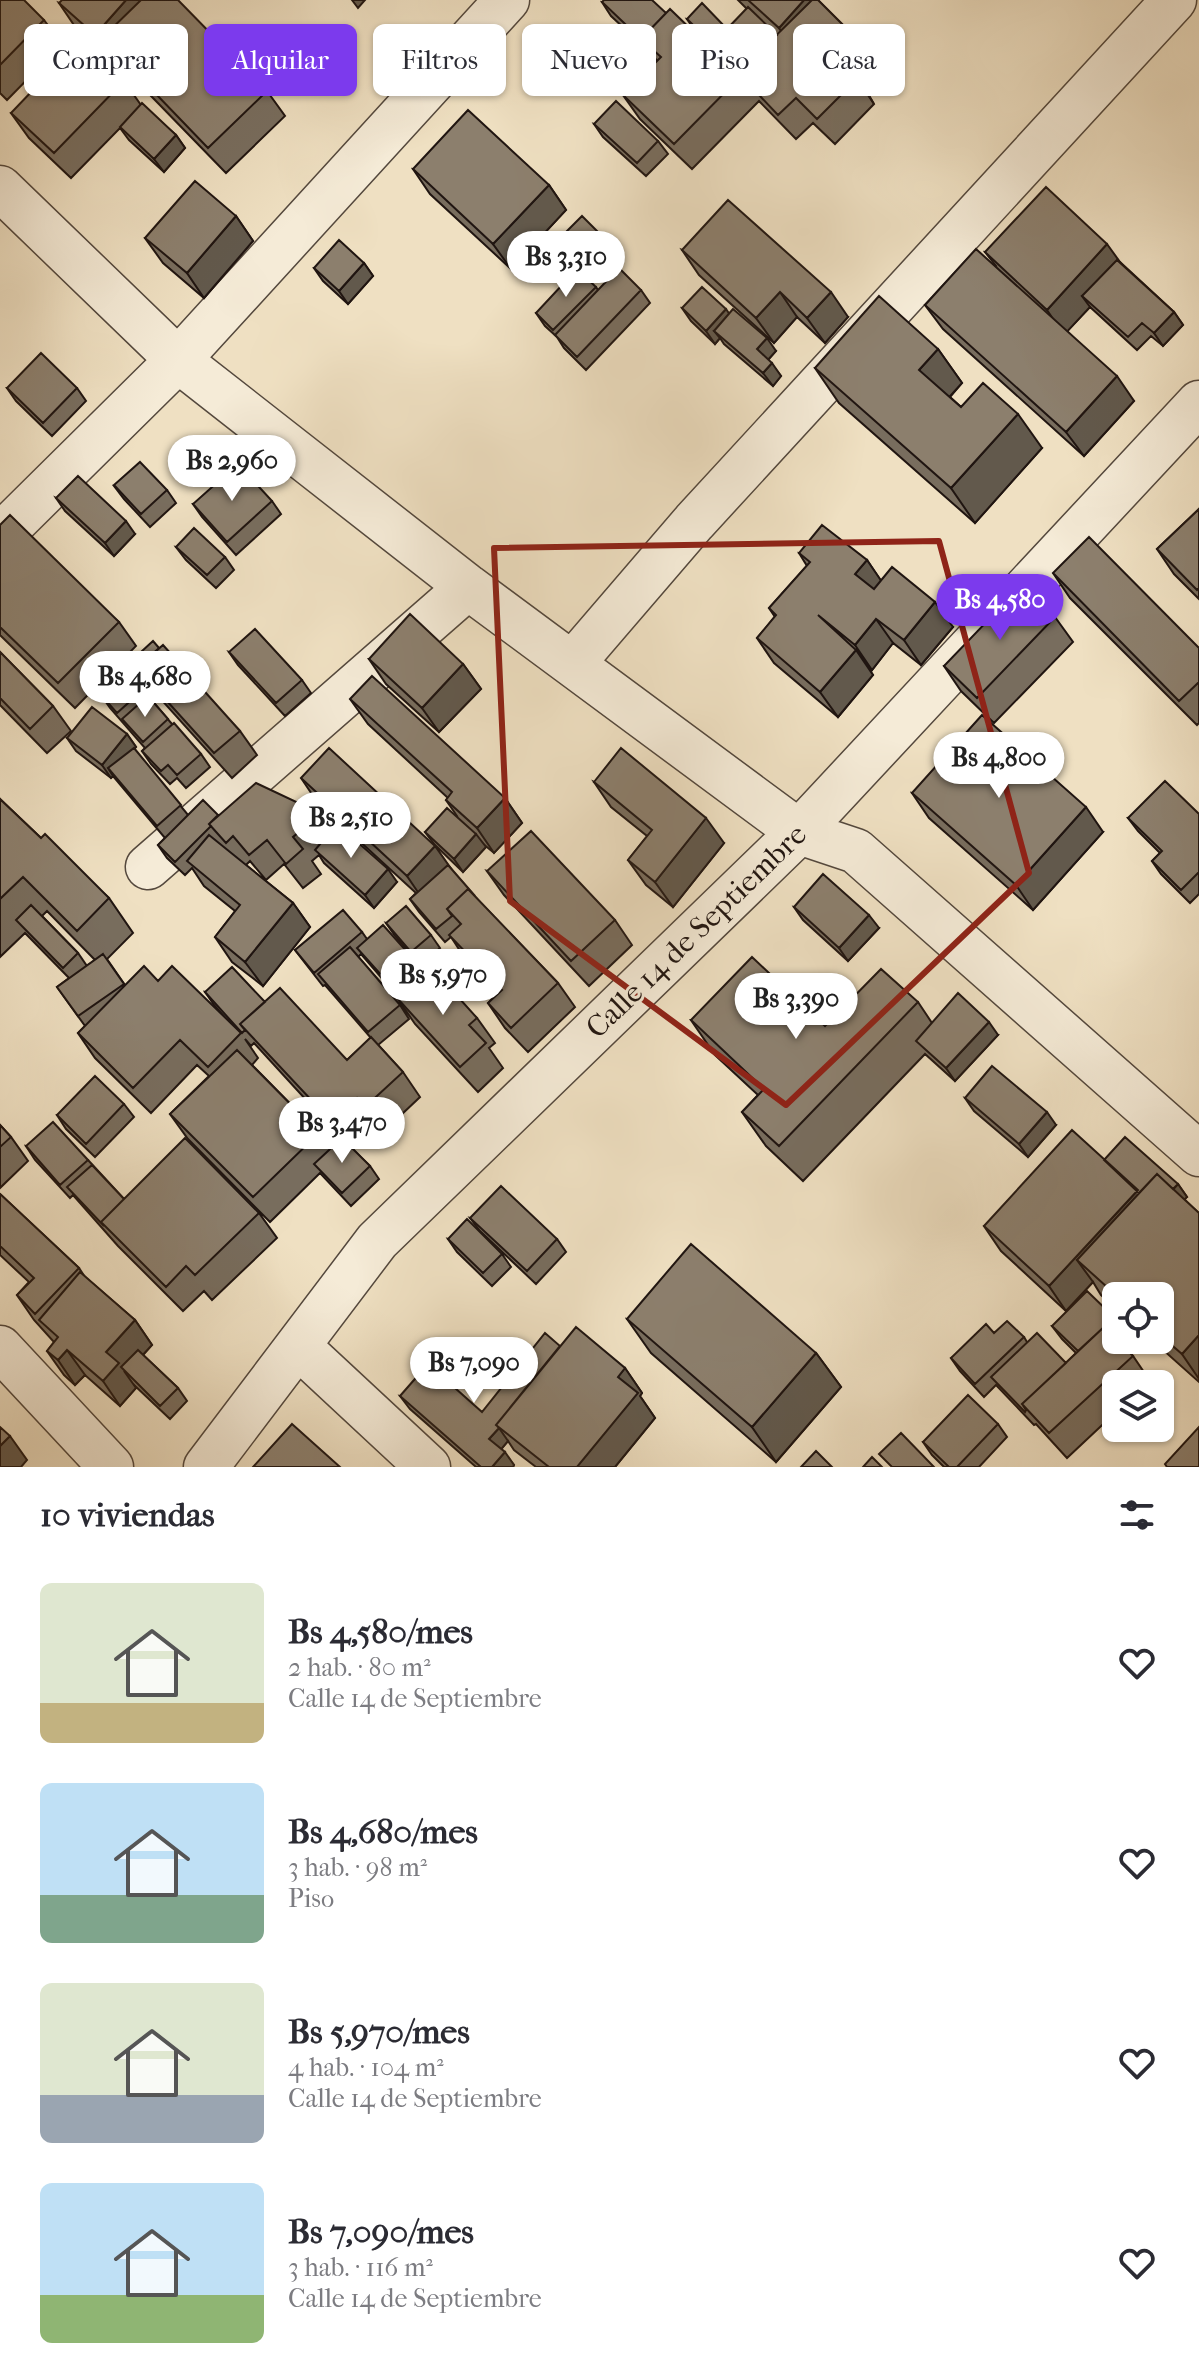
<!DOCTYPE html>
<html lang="es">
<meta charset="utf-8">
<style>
:root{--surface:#fff;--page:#f2f2f3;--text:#2b2b33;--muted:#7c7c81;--accent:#7c3aed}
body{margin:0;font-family:"IM FELL French Canon",serif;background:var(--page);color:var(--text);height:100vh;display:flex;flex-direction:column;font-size:30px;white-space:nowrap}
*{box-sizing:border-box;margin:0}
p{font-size:26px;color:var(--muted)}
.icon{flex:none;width:44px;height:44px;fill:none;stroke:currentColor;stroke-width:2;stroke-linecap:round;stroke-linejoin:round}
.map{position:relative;height:1467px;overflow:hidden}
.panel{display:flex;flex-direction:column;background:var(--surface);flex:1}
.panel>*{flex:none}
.top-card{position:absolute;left:24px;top:24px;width:1152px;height:72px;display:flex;gap:16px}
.controls{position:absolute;left:1102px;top:1282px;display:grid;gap:16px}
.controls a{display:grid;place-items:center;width:72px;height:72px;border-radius:12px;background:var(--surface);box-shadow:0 2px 6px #0004;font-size:40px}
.price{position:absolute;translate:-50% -68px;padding:0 18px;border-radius:28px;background:#fff;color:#222;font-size:26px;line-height:52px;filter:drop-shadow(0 2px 4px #0008)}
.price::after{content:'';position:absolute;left:50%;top:48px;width:24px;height:18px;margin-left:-12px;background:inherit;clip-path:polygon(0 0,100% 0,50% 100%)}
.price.on{background:var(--accent);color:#fff}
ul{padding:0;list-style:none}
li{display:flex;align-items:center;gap:24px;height:200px;padding:0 40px}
li span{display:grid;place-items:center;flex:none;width:224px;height:160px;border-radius:12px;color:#555}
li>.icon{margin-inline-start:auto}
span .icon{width:96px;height:96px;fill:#fffc;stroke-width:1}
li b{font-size:34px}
h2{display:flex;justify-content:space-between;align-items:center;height:96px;padding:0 40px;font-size:34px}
.pill{padding:0 28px;border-radius:12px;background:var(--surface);box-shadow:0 2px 6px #0004;font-size:28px;line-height:72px}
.pill.on{background:var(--accent);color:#fff}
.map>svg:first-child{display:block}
</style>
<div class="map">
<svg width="1199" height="1467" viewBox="0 0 1199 1467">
<rect width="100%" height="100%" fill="#efe0c2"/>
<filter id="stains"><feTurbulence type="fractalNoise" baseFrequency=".0025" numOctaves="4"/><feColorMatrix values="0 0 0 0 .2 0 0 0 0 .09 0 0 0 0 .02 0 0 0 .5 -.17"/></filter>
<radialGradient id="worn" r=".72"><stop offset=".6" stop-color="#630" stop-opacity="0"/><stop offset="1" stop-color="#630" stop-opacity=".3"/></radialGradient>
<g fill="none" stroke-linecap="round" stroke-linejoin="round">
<defs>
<path id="minor" d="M0 188 178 360 468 587 799 832 856 851 1199 1154
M0 536 178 360 507 0
M572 664 694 522 1174 0
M148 867 468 587
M299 1347 428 1467
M0 1348 111 1467
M206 1467 377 1241 799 832 1199 403"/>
</defs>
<use href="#minor" stroke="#54483d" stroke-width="47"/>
<use href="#minor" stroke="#f5ebd7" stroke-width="44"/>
</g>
<path fill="#786d5e" stroke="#201511" stroke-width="2" fill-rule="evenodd" d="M0 0 44 20 62 44 7 100 0 93Z
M738 0H818L856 38 873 63 858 77 874 104 835 144 813 123 796 139 759 101 692 169 640 119 623 95 657 61 652 54 611 16 602 2 666 13 737 74 738 73 696 32 687 19 727 29 747 9Z
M59 3 267 91 285 116 226 173 119 63 115 57 112 60 76 28Z
M124 81 141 105 176 135 185 148 164 172 129 140 120 128 71 178 29 138 11 113Z
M594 124 658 141 668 154 646 176 603 137Z
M413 169 549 185 566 210 511 269 430 194Z
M236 216 253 241 204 298 163 263 145 238Z
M557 241 608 242 617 255 591 281 566 254Z
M682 250 848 317 825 343 797 317 774 343 699 275Z
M985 252 1120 262 1174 312 1183 325 1163 346 1151 336 1137 350 1090 307 1067 331 1134 401 1084 456 943 329 925 305 996 266Z
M364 263 373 276 348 304 323 281 314 268Z
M596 287 598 290H641L650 303 586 370 564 348 557 337 545 326 536 313Z
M682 308 729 314 776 351 768 360 781 376 773 386 724 344 720 338 715 344 691 321Z
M938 349 962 383 950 397 961 407 1042 448 975 523 839 403 815 368Z
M7 388H77L86 401 52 436 16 401Z
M114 486 167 490 176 503 150 527 124 499Z
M56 498 135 534 114 556 65 511Z
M272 501 281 514 236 555 202 517 193 504Z
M1199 509V599L1174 574 1157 549Z
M0 525 119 622 136 646 75 708 0 635Z
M176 547 225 557 234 570 216 588 186 560Z
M799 553 867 560 881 581 953 627 921 665 893 643 872 670 866 665 873 675 838 717 774 663 757 638 775 617 769 608 807 566Z
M1053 573 1199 648V723L1197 725 1070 598Z
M1055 617 1073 642 994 723 961 691 944 666Z
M159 648 240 731 257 755 232 778 139 675 130 662Z
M0 652 53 706 71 731 47 753 0 705Z
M229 652 302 680 311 693 285 716 238 665Z
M369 659 463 664 481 689 439 732 386 684Z
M146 687 155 700 153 702 172 724 201 754 210 767 186 788 177 778 170 784 151 764 142 751 145 748 110 708 101 695Z
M350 699 505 798 522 823 494 853 482 843 486 847 463 872 435 845 425 832 457 816 446 800 448 798 368 724Z
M127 734 136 747 134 749 188 815 316 818 328 835 397 882 374 908 324 863 319 855 312 861 321 874 303 888 284 864 266 880 250 861 246 865 293 903 310 927 263 986 232 962 215 937 235 911 204 886 192 868 185 875 167 858 158 845 165 838 113 776 111 778 76 751 67 738Z
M301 778 435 846 450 868 478 900 558 983 575 1007 528 1052 505 1028 488 1003 498 993 466 960 451 937 445 942 419 912 410 899 416 893 318 803Z
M594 782 724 843 673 907 646 885 628 860 647 836 611 807Z
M912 793 1103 832 1033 910 929 818Z
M0 799 41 838 109 898 133 933 107 959 125 985 158 981 229 1022 214 1005 205 992 265 1002 347 1060 371 1038 325 985 323 986 295 950 362 932 367 939 426 973 477 1018 495 1043 489 1048 503 1068 478 1092 415 1024 398 999 399 998 361 954 358 957 400 1005 409 1019 378 1045 403 1072 420 1097 383 1132 374 1123 349 1146 370 1166 379 1179 351 1206 320 1173 270 1222 188 1139 170 1114 209 1076 197 1065 151 1113 95 1058 78 1033 85 1026 57 987 69 978 25 933 0 957ZM47 911 95 960 87 966 78 953 42 916ZM245 1039 251 1046 254 1043 341 1138 330 1149 319 1133 252 1065 258 1058Z
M1199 814V894L1190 903 1161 874 1152 861 1160 853 1138 831 1128 818Z
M487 871 615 920 632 945 589 986 504 895Z
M794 907 879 928 848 961 803 920Z
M386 923 431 935 440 948 420 965 395 936Z
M918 1002 932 1023 998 1035 955 1081 925 1054 803 1181 766 1146 742 1112 758 1095 715 1055 691 1020 825 1026Z
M965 1098 1056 1125 1028 1157 974 1111Z
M124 1104 134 1117 95 1157 66 1129 57 1115Z
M0 1125 11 1137 28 1161 0 1188Z
M26 1146 88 1160 124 1199 259 1213 277 1238 212 1300 204 1291 183 1311 118 1246 73 1195 70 1198 35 1160Z
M1104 1160 1178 1184 1187 1197 1184 1199 1199 1213V1382L1152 1340H1160V1296H1116V1308L1101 1295 1093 1282 1066 1311 1001 1251 984 1226Z
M0 1194 79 1268 85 1277 135 1320 152 1345 143 1355 178 1388 187 1401 170 1419 133 1384 136 1388 120 1406 85 1375 75 1385 64 1375 47 1351 54 1342 34 1320 17 1295 29 1282 0 1255Z
M470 1218 557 1239 566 1252 536 1284 480 1231Z
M448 1239 502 1254 511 1267 492 1286 457 1252Z
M627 1319 816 1353 841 1387 776 1462 651 1353Z
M1116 1319V1340H1121L1119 1342 1133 1356 1150 1381 1146 1384H1116V1412L1067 1458 1036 1424 1034 1425 996 1385 984 1397 960 1371 951 1358 994 1333 1024 1337 1027 1342 1066 1363 1076 1353 1062 1339 1052 1326Z
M560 1346 625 1368 642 1393 640 1396 655 1418 615 1467H536L514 1450 508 1441 501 1449 514 1465 513 1467H476L410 1409 400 1396 482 1412Z
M998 1424 1007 1437 979 1467H944L932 1455 923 1442Z"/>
<path fill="#62594c" stroke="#201511" stroke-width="2" d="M126 0H166L102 38 115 57 112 60 95 35Z
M352 0H365L358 8Z
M804 0H815L796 53 779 28Z
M841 53 858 77 874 104 857 79Z
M176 135 185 148 164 172 154 159Z
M549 185 566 210 511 269 493 244Z
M236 216 253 241 204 298 187 273Z
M1107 244 1125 269 1082 296 1090 307 1064 335 1047 310Z
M364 263 373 276 348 304 339 291Z
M780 292 797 317 774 343 756 318Z
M831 292 848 317 825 343 807 318Z
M726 309 735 322 714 331 720 338 715 344 706 331Z
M1174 312 1183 325 1163 346 1154 333Z
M767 338 776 351 766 362 757 349Z
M938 349 962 383 943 404 919 370Z
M772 363 781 376 773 386 763 373Z
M1117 376 1134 401 1084 456 1066 432Z
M1018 414 1042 448 975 523 951 488Z
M126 521 135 534 114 556 105 543Z
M867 560 884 585 872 599 855 574Z
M935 602 953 627 921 665 904 640Z
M876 619 893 643 872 670 855 645Z
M856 650 873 675 838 717 820 692Z
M463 664 481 689 439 732 422 708Z
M127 734 136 747 114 775 108 768 113 776 111 778 102 765Z
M505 798 522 823 494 853 477 828Z
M1086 807 1103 832 1033 910 1016 885Z
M706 818 724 843 673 907 655 882Z
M476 834 486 847 463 872 454 859Z
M435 846 452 870 424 901 407 876Z
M388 869 397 882 374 908 365 895Z
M293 903 310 927 263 986 245 962Z
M869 915 879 928 848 961 839 948Z
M989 1022 998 1035 955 1081 946 1068Z
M1047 1112 1056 1125 1028 1157 1019 1144Z
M1178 1184 1187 1197 1165 1221 1156 1208Z
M1138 1190 1155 1215 1077 1260 1093 1282 1066 1311 1049 1286Z
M135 1320 152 1345 126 1373 124 1371 136 1388 120 1406 103 1381 106 1352Z
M1199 1335V1379L1182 1354Z
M67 1350 85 1375 75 1385 58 1360Z
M816 1353 841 1387 776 1462 752 1427Z
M625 1368 642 1393 640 1396 655 1418 615 1467H577L618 1377Z
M499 1428 508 1441 499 1452 489 1439Z
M10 1436 27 1460 21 1467H0V1446Z
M505 1452 514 1465 513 1467H492Z"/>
<path fill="#8c7f6d" stroke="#201511" stroke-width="2" d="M0 0H24L44 20 0 65Z
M62 0H126L95 35 59 3Z
M141 0H178L267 91 208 148 102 38Z
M604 0H652L666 13 641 39 643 41 602 2Z
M748 0H804L779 28Z
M812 0H818L856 38 841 53 857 79 817 119 796 98 778 115 741 76 674 144 623 95 661 57 641 39 670 9 737 74Z
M702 3 727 29 748 7 777 35 740 71 687 19Z
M81 40 124 81 54 153 11 113Z
M616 101 658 141 637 163 594 124Z
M142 103 176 135 154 159 120 127Z
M468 110 549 185 493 244 413 169Z
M195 181 236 216 187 273 145 238Z
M1046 187 1107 244 1047 310 985 252Z
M728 200 831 292 807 318 780 292 756 318 682 250Z
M582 216 608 242 582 268 557 241Z
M339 240 364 263 339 291 314 268Z
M976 249 1117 376 1066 432 925 305Z
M1117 260 1174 312 1154 333 1142 323 1128 337 1082 296Z
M619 268 641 290 577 357 555 335Z
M577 269 596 287 553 330 536 313Z
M702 287 726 309 706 331 682 308Z
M879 296 938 349 919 370 961 407 983 383 1018 414 951 488 815 368Z
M733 309 767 338 757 349 772 363 763 373 714 331Z
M41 353 77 388 43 423 7 388Z
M140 462 167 490 141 514 114 485Z
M238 464 272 501 227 542 193 504Z
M78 476 126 521 105 543 56 498Z
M1199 509V588L1197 590 1157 549Z
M10 515 119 622 58 683 0 627V525Z
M822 525 867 560 855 574 874 589 892 567 935 602 904 640 876 619 855 645 818 615 856 650 820 692 757 638 776 615 769 608 810 562 799 553Z
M194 528 225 557 207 575 176 547Z
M1089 537 1199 648V682L1179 701 1053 573Z
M1022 585 1055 617 977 698 944 666Z
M410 614 463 664 422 708 369 659Z
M255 629 302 680 276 703 229 652Z
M153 641 159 648 137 668 143 677 130 662Z
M163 645 240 731 214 753 137 668Z
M0 652 53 706 30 729 0 698Z
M129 669 146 687 117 713 101 695Z
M372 676 505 798 477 828 446 800 452 792 350 699Z
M148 696 168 719 143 742 122 719Z
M92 707 127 734 102 765 67 738Z
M982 715 1086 807 1016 885 912 793Z
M174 723 201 754 177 775 168 765 161 771 142 751Z
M134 748 181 805 157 826 108 768Z
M329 748 435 846 407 876 301 778Z
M621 748 706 818 655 882 628 860 652 830 594 782Z
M1165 781 1199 814V872L1181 890 1152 861 1162 851 1128 818Z
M256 783 307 807 316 818 293 837 303 849 286 864 267 840 249 855 233 836 226 843 209 824Z
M0 799 41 838 45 834 109 898 77 931 23 877 0 899Z
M203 800 218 815 209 824 211 826 175 862 158 845Z
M447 808 476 834 454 859 425 832Z
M337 824 388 869 365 895 315 850Z
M531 831 615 920 571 961 487 871Z
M209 835 293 903 245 962 215 937 240 905 187 861Z
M448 865 475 896 468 889 447 909 452 916 436 929 410 899Z
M823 874 869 915 839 948 794 907Z
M468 889 558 983 511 1028 488 1003 502 990 449 935 461 924 447 909Z
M31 905 78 953 63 968 16 920Z
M406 906 431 935 411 952 386 923Z
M343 910 362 932 314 973 295 950Z
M383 925 426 973 400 996 357 948Z
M350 947 400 1005 368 1032 318 974Z
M103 954 124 984 78 1016 57 987Z
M752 957 825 1026 881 969 918 1002 779 1146 742 1112 764 1089 691 1020Z
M144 966 158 981 172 966 241 1033 208 1067 180 1040 133 1088 78 1033Z
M232 967 265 1002 240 1024 245 1030 242 1033 205 992Z
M432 968 477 1018 469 1025 486 1043 460 1067 398 999Z
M280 988 347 1060 371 1037 403 1072 365 1107 357 1098 331 1121 240 1024Z
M958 993 989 1022 946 1068 916 1041Z
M237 1050 319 1133 253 1197 170 1114Z
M992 1066 1047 1112 1019 1144 965 1098Z
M95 1076 124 1104 86 1144 57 1115Z
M53 1122 88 1160 60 1185 26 1146Z
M0 1125 11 1137 0 1147Z
M1072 1130 1138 1190 1049 1286 984 1226Z
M1125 1137 1178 1184 1173 1189 1157 1174 1139 1193 1104 1160Z
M185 1138 259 1213 195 1275 186 1266 166 1287 101 1222Z
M342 1138 370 1166 342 1193 314 1164Z
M92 1165 124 1199 101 1222 104 1226 67 1187Z
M1157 1174 1199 1213V1335L1182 1354 1160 1335V1296H1117L1077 1260Z
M501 1186 557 1239 527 1271 470 1218Z
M0 1194 79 1268 35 1314 17 1295 34 1278 0 1246Z
M467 1219 502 1254 483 1273 448 1239Z
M691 1244 816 1353 752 1427 627 1319Z
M80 1272 135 1320 106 1352 119 1363 103 1381 67 1350 58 1360 47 1351 58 1337 39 1320Z
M1087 1291 1116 1319V1323L1108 1331 1104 1327 1078 1351 1052 1326Z
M1007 1321 1024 1337 975 1384 951 1358 986 1324 994 1333Z
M576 1327 625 1368 618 1377 638 1393 577 1467H549L496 1425Z
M1104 1327 1133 1356 1049 1433 1022 1404Z
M545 1333 560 1346 496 1425 499 1428 489 1439 505 1452 492 1467H481L400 1396 428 1364 482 1412Z
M1037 1333 1066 1363 1022 1404 1026 1410 1025 1412 991 1377Z
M138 1350 178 1388 160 1406 121 1367Z
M968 1395 998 1424 957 1467H949L923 1442Z
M292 1424 340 1467H253Z
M0 1427 10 1436 0 1446Z
M1199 1427V1467H1167L1165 1464Z
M901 1433 934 1467H892L879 1454Z
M816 1451 832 1467H801Z
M872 1457 882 1467H863Z"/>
<path fill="none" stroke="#8f2418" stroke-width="6" stroke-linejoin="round" d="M939 541 1029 873 786 1105 510 901 494 548Z"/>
<g text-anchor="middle" stroke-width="6" stroke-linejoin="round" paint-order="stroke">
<g font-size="30" fill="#201511" stroke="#f5ebd7">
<text transform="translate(696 931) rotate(-44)" y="10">Calle 14 de Septiembre</text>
</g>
</g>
<rect width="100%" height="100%" filter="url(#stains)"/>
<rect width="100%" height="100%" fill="url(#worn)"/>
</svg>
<div class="controls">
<a><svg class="icon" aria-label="locate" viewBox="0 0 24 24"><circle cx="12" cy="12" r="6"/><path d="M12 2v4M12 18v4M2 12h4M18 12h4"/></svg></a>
<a><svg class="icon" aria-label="layers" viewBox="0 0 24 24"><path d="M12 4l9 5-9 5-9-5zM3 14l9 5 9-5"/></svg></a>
</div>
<b class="price" style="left:566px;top:299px">Bs 3,310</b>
<b class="price" style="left:232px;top:503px">Bs 2,960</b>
<b class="price on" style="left:1000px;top:642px">Bs 4,580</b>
<b class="price" style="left:145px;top:719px">Bs 4,680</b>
<b class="price" style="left:999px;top:800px">Bs 4,800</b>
<b class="price" style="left:351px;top:860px">Bs 2,510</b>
<b class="price" style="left:443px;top:1017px">Bs 5,970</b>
<b class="price" style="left:796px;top:1041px">Bs 3,390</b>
<b class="price" style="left:342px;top:1165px">Bs 3,470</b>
<b class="price" style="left:474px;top:1405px">Bs 7,090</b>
<div class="top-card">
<a class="pill">Comprar</a>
<a class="pill on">Alquilar</a>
<a class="pill">Filtros</a>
<a class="pill">Nuevo</a>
<a class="pill">Piso</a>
<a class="pill">Casa</a>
</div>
</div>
<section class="panel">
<h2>10 viviendas<svg class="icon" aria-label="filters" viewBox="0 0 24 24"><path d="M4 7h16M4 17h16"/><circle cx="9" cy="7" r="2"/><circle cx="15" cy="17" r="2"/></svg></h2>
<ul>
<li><span style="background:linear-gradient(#dfe7d0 75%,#c2b280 0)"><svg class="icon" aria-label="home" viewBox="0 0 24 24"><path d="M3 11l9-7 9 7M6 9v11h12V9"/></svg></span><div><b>Bs 4,580/mes</b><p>2 hab. · 80 m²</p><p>Calle 14 de Septiembre</p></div><svg class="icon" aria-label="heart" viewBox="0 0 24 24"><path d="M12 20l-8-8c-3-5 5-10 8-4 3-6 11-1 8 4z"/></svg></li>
<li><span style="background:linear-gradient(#bfe0f5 70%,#7fa58c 0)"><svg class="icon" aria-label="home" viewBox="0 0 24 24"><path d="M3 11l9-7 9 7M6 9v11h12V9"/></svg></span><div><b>Bs 4,680/mes</b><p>3 hab. · 98 m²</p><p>Piso</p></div><svg class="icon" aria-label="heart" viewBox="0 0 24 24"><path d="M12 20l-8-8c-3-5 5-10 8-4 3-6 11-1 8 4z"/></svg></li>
<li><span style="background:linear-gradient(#dfe7d0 70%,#9aa5b1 0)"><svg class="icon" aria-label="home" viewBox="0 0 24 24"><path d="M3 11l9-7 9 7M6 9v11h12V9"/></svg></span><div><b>Bs 5,970/mes</b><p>4 hab. · 104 m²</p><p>Calle 14 de Septiembre</p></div><svg class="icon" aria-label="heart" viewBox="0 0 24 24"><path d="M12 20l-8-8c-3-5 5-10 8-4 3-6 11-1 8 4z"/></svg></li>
<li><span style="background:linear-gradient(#bfe0f5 70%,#8fb573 0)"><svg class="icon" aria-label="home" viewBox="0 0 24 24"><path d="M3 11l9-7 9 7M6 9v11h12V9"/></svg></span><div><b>Bs 7,090/mes</b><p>3 hab. · 116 m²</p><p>Calle 14 de Septiembre</p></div><svg class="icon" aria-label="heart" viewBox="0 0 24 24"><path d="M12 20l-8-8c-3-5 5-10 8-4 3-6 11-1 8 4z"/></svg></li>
</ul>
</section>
